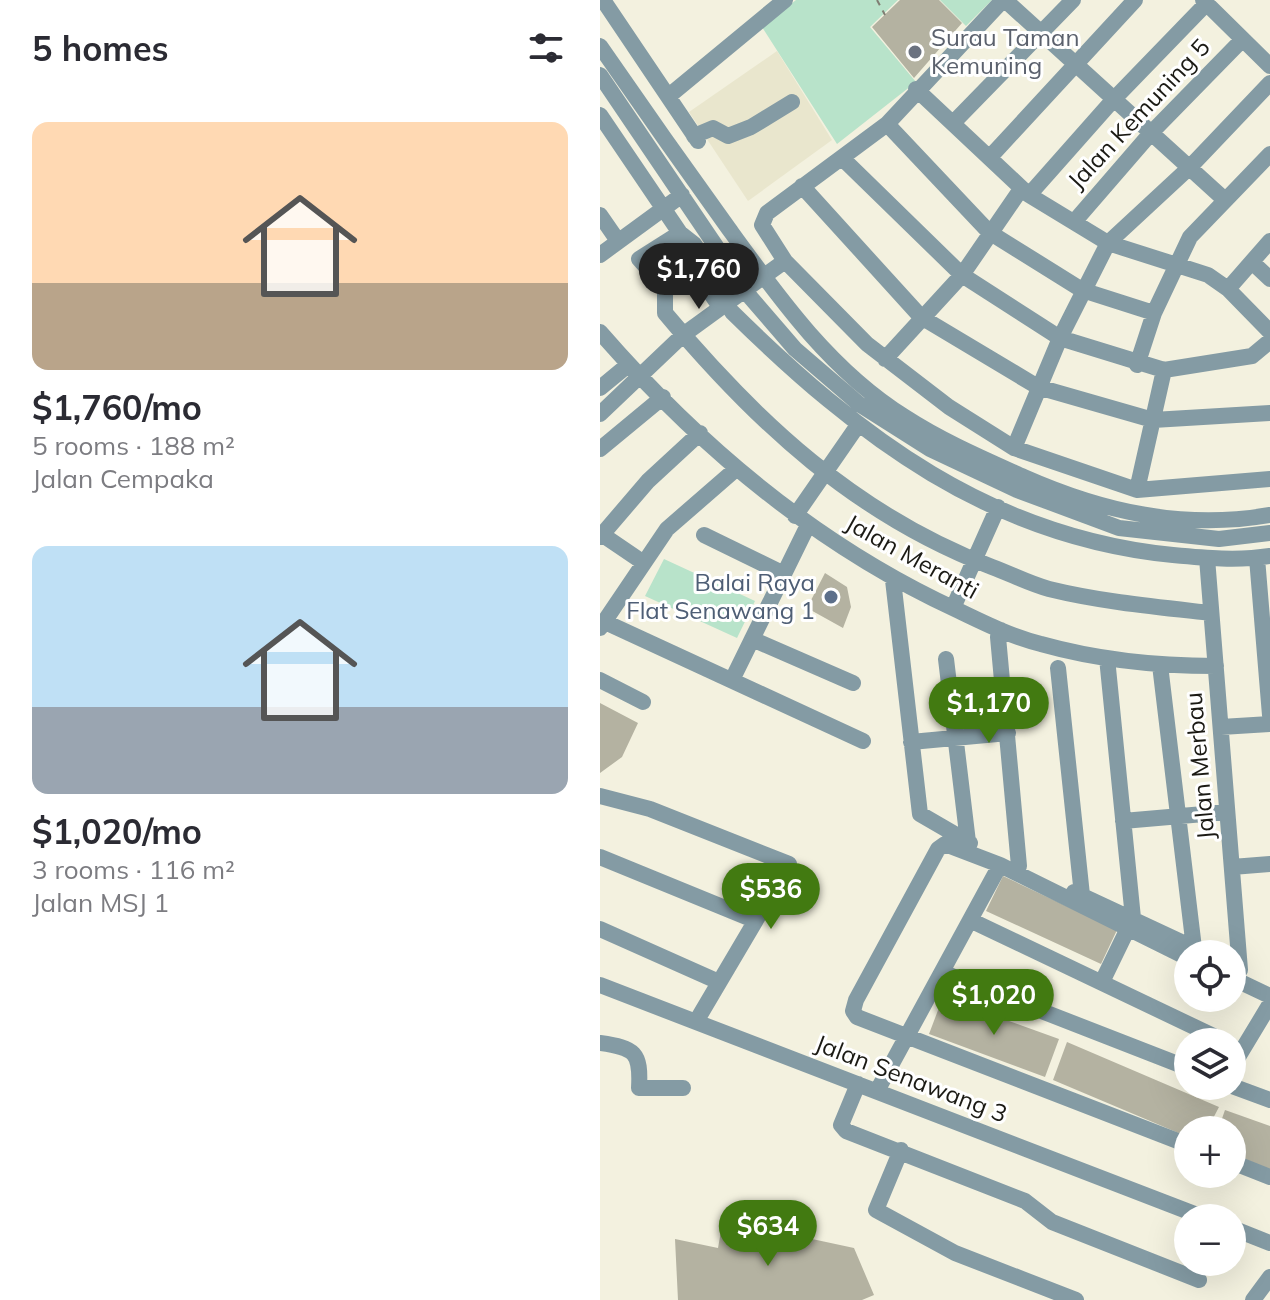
<!DOCTYPE html>
<meta charset="utf-8">
<style>
:root{--surface:#fff;--page:#f2f2f3;--text:#2b2b33;--muted:#7c7c81;--accent:#427a11}
body{margin:0;font-family:Mulish,sans-serif;background:var(--page);color:var(--text);height:100vh;display:flex;flex-direction:column;font-size:30px;white-space:nowrap}
*{box-sizing:border-box;margin:0}
p{font-size:26px;color:var(--muted)}
.icon{flex:none;width:44px;height:44px;fill:none;stroke:currentColor;stroke-width:2;stroke-linecap:round;stroke-linejoin:round}
.map{position:relative;flex:1;overflow:hidden}
.sheet{display:flex;flex-direction:column;background:var(--surface);width:600px}
.sheet>*{flex:none}
.buttons{position:absolute;left:574px;top:940px;display:grid;gap:16px}
.buttons a{display:grid;place-items:center;width:72px;height:72px;border-radius:50%;background:var(--surface);box-shadow:0 8px 32px #0002;font-size:40px}
.price{position:absolute;translate:-50% -68px;padding:0 18px;border-radius:28px;background:var(--accent);color:#fff;font-size:26px;line-height:52px;filter:drop-shadow(0 2px 4px #0008)}
.price::after{content:'';position:absolute;left:50%;top:48px;width:24px;height:18px;margin-left:-12px;background:inherit;clip-path:polygon(0 0,100% 0,50% 100%)}
.price.active{background:#222;color:#fff}
ul{padding:0;list-style:none}
li{display:grid;align-content:center;gap:16px;height:424px;padding:0 32px}
li span{display:grid;place-items:center;height:248px;border-radius:16px;color:#555}
li>.icon{margin-inline-start:auto}
span .icon{width:144px;height:144px;fill:#fffc;stroke-width:1}
li b{font-size:34px}
h2{display:flex;justify-content:space-between;align-items:center;height:96px;padding:0 32px;font-size:34px}
main{display:flex;flex:1;min-height:0}
.map>svg:first-child{display:block}
</style>
<main>
<section class="sheet">
<h2>5 homes<svg class="icon" aria-label="filters" viewBox="0 0 24 24"><path d="M4 7h16M4 17h16"/><circle cx="9" cy="7" r="2"/><circle cx="15" cy="17" r="2"/></svg></h2>
<ul>
<li><span style="background:linear-gradient(#ffd9b3 65%,#b9a48a 0)"><svg class="icon" aria-label="home" viewBox="0 0 24 24"><path d="M3 11l9-7 9 7M6 9v11h12V9"/></svg></span><div><b>$1,760/mo</b><p>5 rooms · 188 m²</p><p>Jalan Cempaka</p></div></li>
<li><span style="background:linear-gradient(#bfe0f5 65%,#9aa5b1 0)"><svg class="icon" aria-label="home" viewBox="0 0 24 24"><path d="M3 11l9-7 9 7M6 9v11h12V9"/></svg></span><div><b>$1,020/mo</b><p>3 rooms · 116 m²</p><p>Jalan MSJ 1</p></div></li>
</ul>
</section>
<div class="map">
<svg width="670" height="1300" viewBox="0 0 670 1300">
<rect width="100%" height="100%" fill="#f3f1df"/>
<path fill="#e9e6cd" d="M177 51 232 140 148 201 89 112Z"/>
<path fill="#b8e3ca" d="M196 0H298L270 27 316 82 237 144 162 27Z
M340 0H392L366 26Z
M64 559 155 601 137 638 45 596Z"/>
<path fill="#b4b2a1" d="M300 0H339L362 23 314 78 272 27Z
M225 573 247 587 251 607 243 628 207 608Z
M0 703 38 723 22 757 0 773Z
M403 876 517 930 501 964 386 911Z
M343 997 459 1039 445 1077 329 1034Z
M467 1042 619 1107 607 1130H588V1137L453 1080Z
M625 1110 670 1126V1170L632 1155V1130H618Z
M123 1220 254 1248 274 1295 262 1300H78L75 1239 118 1248Z"/>
<g fill="none" stroke-linecap="round" stroke-linejoin="round">
<path stroke="#807e73" stroke-width="2" stroke-dasharray="6 6" stroke-linecap="butt" d="M277 0 285 15"/>
<path stroke="#849ba4" stroke-width="16" d="M3 0 98 141
M403 0 287 124 167 213 162 225 185 261 267 344 349 407 414 448 537 490 670 479
M405 0 625 200
M603 0 670 66
M0 46C42 107 85 168 129 229 179 298 231 371 305 417 342 441 384 459 424 477 503 512 584 530 670 515
M0 75 151 298 195 349 259 404 330 449 417 490 519 528 619 539 670 533
M316 89 429 195 508 243 608 275 628 289 670 332
M70 95 185 0
M0 115 80 233 81 249 120 307
M354 122 473 0
M287 124 389 232 482 290 554 313
M94 136 113 128 128 136 151 127 192 102
M391 156 535 0
M242 158 362 275 460 338 564 370 652 356 670 341
M202 186 321 317 438 387 553 420 670 413
M429 195 514 99 607 3
M0 215 18 241
M474 222 551 133 641 41
M80 233 39 259 65 288V313C157 423 256 515 392 567 411 574 430 584 449 589 502 602 557 607 611 613
M80 233 94 244 131 299
M0 255 82 195
M653 263 670 279
M65 288 101 280
M628 289 670 241
M132 312C259 437 390 537 573 555 605 558 638 561 670 556
M0 332C100 447 218 546 357 610 384 623 412 637 441 644 498 660 557 666 616 666
M285 359 362 275 421 189
M537 365 554 313 590 237 670 154
M0 388 28 365
M0 414 83 335 185 261
M414 448 460 338 508 243 590 167 670 83
M0 449 63 397
M537 490 564 370
M195 516 258 425
M0 533 44 563
M104 535 184 574
M0 537 48 481 100 433
M607 558 640 970
M657 558 670 715
M293 580 320 814 370 843
M353 608 398 507
M5 622 263 741
M0 628 67 529 136 469
M401 630 398 637 419 866
M152 639 253 683
M346 659 368 842
M560 665 594 948
M458 668 482 895
M0 680 43 702
M132 680 208 525
M621 727 670 724
M311 742 408 733
M0 796 50 809 189 864 97 1020
M523 821 627 812
M0 857 154 920
M632 867 670 864
M474 892 607 954
M372 921 626 1042
M0 929 119 982
M588 958 400 865 345 844 338 849 256 1000 253 1011 257 1017 588 1145
M344 973 588 1068
M632 978 670 996
M502 982 533 918 507 658
M0 985 605 1218
M0 1043C35 1048 41 1052 39 1088H83
M635 1062 670 1004
M258 1084 241 1125 246 1131 425 1201 452 1222 599 1280
M632 1086 670 1100
M277 1091 400 865
M301 1150 276 1210 355 1253 476 1300
M632 1162 670 1177
M632 1228 670 1243
M653 1300 670 1277"/>
</g>
<circle fill="#6b7280" stroke="#fff" stroke-width="3" cx="315" cy="52" r="8"/>
<circle fill="#5c6f8a" stroke="#fff" stroke-width="3" cx="231" cy="597" r="8"/>
<g text-anchor="middle" stroke-width="6" stroke-linejoin="round" paint-order="stroke">
<g font-size="24" fill="#5b616d" stroke="#fff" text-anchor="start">
<text x="331" y="46">Surau Taman<tspan x="331" dy="28">Kemuning</tspan></text>
</g>
<g font-size="24" fill="#1b1a14" stroke="#fff">
<text transform="translate(539 114) rotate(-47)" y="8">Jalan Kemuning 5</text>
<text transform="translate(312 557) rotate(29)" y="8">Jalan Meranti</text>
<text transform="translate(600 766) rotate(-95)" y="8">Jalan Merbau</text>
<text transform="translate(311 1079) rotate(21)" y="8">Jalan Senawang 3</text>
</g>
<g font-size="24" fill="#4e5e75" stroke="#fff" text-anchor="end">
<text x="215" y="591">Balai Raya<tspan x="215" dy="28">Flat Senawang 1</tspan></text>
</g>
</g>
</svg>
<div class="buttons">
<a><svg class="icon" aria-label="locate" viewBox="0 0 24 24"><circle cx="12" cy="12" r="6"/><path d="M12 2v4M12 18v4M2 12h4M18 12h4"/></svg></a>
<a><svg class="icon" aria-label="layers" viewBox="0 0 24 24"><path d="M12 4l9 5-9 5-9-5zM3 14l9 5 9-5"/></svg></a>
<a>+</a>
<a>−</a>
</div>
<b class="price active" style="left:99px;top:311px">$1,760</b>
<b class="price" style="left:389px;top:745px">$1,170</b>
<b class="price" style="left:171px;top:931px">$536</b>
<b class="price" style="left:394px;top:1037px">$1,020</b>
<b class="price" style="left:168px;top:1268px">$634</b>
</div>
</main>
